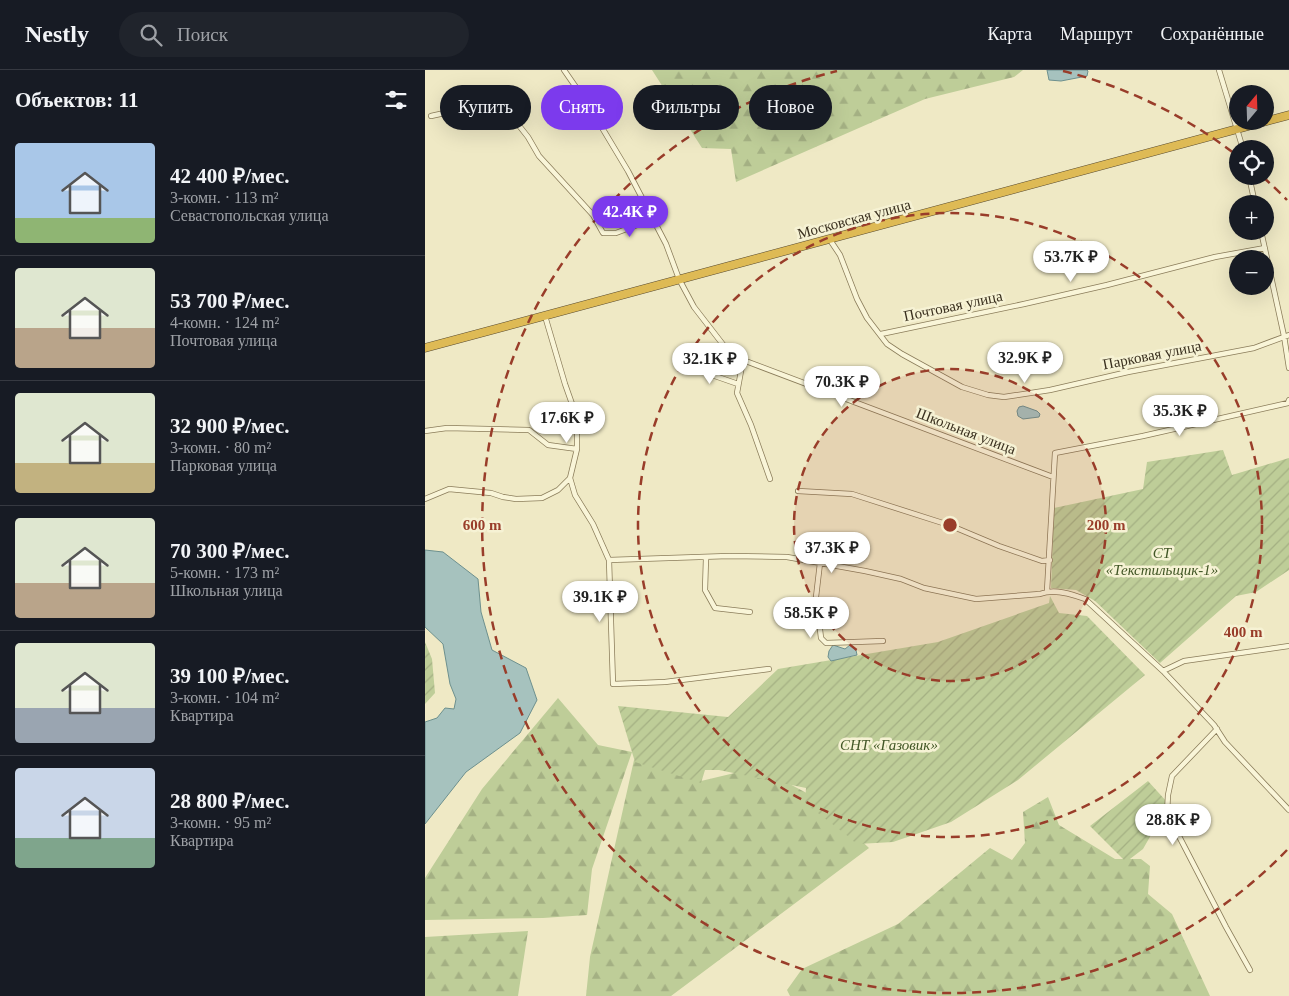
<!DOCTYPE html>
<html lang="ru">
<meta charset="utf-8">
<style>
:root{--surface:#171b24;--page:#20242c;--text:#f1f3f6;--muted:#9ea1a6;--line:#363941;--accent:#7c3aed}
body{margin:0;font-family:"Times New Roman",serif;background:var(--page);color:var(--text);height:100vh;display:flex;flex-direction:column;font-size:19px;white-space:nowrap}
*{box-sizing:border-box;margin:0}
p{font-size:16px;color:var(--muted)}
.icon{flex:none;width:28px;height:28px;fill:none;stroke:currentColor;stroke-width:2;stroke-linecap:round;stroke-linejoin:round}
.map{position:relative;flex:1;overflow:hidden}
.side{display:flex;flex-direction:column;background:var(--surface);width:425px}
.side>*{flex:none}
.guide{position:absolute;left:15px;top:15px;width:475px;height:45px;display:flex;gap:10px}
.needle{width:32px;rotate:19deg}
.fabs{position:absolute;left:804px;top:15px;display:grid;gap:10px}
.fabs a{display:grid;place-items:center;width:45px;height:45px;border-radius:50%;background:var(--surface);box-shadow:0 5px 20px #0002;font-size:25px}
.price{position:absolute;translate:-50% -42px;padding:0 11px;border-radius:18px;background:#fff;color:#222;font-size:16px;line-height:32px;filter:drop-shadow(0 1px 2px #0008)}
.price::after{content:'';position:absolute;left:50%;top:30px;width:15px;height:11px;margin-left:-8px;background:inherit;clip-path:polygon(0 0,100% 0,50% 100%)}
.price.selected{background:var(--accent);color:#fff}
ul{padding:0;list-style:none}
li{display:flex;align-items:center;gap:15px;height:125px;padding:0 15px}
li+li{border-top:1px solid var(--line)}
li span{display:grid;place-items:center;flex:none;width:140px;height:100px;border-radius:5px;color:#555}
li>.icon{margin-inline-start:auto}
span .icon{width:60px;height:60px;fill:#fffc;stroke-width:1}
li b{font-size:21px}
h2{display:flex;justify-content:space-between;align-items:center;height:60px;padding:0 15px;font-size:21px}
.chip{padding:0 18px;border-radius:22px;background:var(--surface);box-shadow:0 5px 20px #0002;font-size:18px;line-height:45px}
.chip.selected{background:var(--accent);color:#fff}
header{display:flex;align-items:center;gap:30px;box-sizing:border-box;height:70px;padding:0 25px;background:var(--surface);border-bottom:1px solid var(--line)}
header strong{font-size:24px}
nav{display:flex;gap:28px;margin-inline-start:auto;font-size:18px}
.search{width:350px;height:45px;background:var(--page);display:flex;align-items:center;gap:12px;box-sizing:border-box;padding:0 18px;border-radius:28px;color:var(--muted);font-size:19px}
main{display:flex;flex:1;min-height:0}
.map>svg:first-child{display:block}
</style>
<header>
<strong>Nestly</strong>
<div class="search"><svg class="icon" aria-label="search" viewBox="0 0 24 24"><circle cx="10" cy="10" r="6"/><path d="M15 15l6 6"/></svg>Поиск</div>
<nav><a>Карта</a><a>Маршрут</a><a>Сохранённые</a></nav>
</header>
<main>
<section class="side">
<h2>Объектов: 11<svg class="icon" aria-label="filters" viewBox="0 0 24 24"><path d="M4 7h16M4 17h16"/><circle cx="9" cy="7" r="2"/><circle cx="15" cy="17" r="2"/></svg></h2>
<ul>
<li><span style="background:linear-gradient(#a9c7e8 75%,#8fb573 0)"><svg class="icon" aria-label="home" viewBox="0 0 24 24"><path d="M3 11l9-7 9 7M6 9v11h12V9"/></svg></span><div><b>42 400 ₽/мес.</b><p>3-комн. · 113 m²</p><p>Севастопольская улица</p></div></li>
<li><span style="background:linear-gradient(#dfe7d0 60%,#b9a48a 0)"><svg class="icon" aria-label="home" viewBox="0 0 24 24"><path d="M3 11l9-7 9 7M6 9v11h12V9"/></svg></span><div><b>53 700 ₽/мес.</b><p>4-комн. · 124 m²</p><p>Почтовая улица</p></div></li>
<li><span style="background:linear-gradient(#dfe7d0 70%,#c2b280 0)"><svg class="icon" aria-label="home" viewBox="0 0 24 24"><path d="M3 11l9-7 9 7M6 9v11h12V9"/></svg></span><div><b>32 900 ₽/мес.</b><p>3-комн. · 80 m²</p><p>Парковая улица</p></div></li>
<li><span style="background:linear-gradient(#dfe7d0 65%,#b9a48a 0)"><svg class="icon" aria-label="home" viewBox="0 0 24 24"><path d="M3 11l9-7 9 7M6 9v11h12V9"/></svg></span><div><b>70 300 ₽/мес.</b><p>5-комн. · 173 m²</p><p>Школьная улица</p></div></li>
<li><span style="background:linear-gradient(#dfe7d0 65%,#9aa5b1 0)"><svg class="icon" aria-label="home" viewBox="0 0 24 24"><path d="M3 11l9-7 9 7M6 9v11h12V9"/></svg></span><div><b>39 100 ₽/мес.</b><p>3-комн. · 104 m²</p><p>Квартира</p></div></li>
<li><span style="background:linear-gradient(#c9d6e8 70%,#7fa58c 0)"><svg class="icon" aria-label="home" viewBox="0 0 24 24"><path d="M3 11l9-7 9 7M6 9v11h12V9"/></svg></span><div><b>28 800 ₽/мес.</b><p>3-комн. · 95 m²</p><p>Квартира</p></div></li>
</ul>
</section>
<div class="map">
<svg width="864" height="926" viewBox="0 0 864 926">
<defs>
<pattern id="forest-firs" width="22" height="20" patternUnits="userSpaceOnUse" patternTransform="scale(1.25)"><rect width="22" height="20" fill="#becd98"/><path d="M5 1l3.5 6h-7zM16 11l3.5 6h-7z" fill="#a4b083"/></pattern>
<pattern id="garden-furrows" width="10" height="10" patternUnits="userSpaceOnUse" patternTransform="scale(1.25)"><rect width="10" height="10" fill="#becd98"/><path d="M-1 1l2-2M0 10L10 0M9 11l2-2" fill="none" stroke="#a4b083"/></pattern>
</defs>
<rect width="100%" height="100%" fill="#efe9c5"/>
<path fill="url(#forest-firs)" d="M227 0H598L589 7 500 29 311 112 306 79 277 78Z
M133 628 173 675 207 682 167 799 162 845 118 848 0 850V808L57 719Z
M209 690 276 711 318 701 359 711 391 728 444 778 246 926H161L165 887Z
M623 727 634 755 690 789H716L725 796 723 824 747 844 785 926H365L362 920 377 899 473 854 565 778 587 790 600 773 598 742Z
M103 861 93 926H0V867Z"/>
<path fill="url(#garden-furrows)" d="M798 380 807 405 864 388V500L831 522 811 526 735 593 670 531 651 520 626 518 629 438 718 419 722 392Z
M625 526 634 543 662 546 720 605 593 710 526 752 468 772 433 774 380 733 381 718 294 700H280L276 713 210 692 193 636 303 647 353 599 513 572 624 533Z
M0 572 7 589 10 623 0 634Z
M723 711 742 732 738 744 718 779 701 792 665 756Z"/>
<path fill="#a6c2be" stroke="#6d908e" d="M622 0H662L663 1 662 6 636 11 624 10Z
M598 336 612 341 615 344 614 347 598 349 593 346 592 341 594 337Z
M0 480 18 482 53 509 56 542 67 580 101 598 112 630 95 663 41 702 0 754V652L12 648 20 638 29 639 31 629 25 614 18 574 0 557Z
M408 575 420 579 425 575 431 580 432 585 406 591 403 587 404 581Z"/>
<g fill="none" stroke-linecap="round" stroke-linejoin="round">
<defs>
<path id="street" d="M139 0 164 36 203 101 241 174 254 209 269 237 303 281 318 290 628 407
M794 0 818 79
M6 46 69 32 84 43 103 67 114 86 168 145 178 163H191L228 149
M824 106 830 134
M836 161 859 266 864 298
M405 170 415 185 432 229 442 248 462 274 477 284 537 317 563 325 579 327 625 320 703 302 829 278 864 265
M120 246 140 314 152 348V379L145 408 150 425 168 454 184 490 188 614 240 612 344 599
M456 264 599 234 682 215 790 187 840 178
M318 290 312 323 326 355 345 409
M264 297 313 314
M0 361 22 358 104 360 123 375 152 379
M373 421 427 424 524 455 574 476 617 491 625 490
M0 429 24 419 66 423 78 427 91 429 117 428 133 420 145 408
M281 488 280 520 290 538 325 542
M184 490 304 486 362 487 440 501 476 509 499 518 551 529 615 524C629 518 647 524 660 529L738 601 789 655 800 672 864 740
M395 493 389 544 394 551 396 568 401 573 458 571
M622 521 630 383 718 366 863 333 864 330
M738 601 759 591 864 576
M792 659 747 706 743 725 742 743 801 857 825 900"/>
<path id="highway" d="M0 278 864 45"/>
</defs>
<use href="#street" stroke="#8a7c5a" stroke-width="6"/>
<use href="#highway" stroke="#57492f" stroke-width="9"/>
<use href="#street" stroke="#f9f5d8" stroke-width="4.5"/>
<use href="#highway" stroke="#deba55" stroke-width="8"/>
</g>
<circle cx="525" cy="455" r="156" fill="#993d2a" fill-opacity=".12"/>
<g fill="none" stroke="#993d2a" stroke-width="2.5" stroke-dasharray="9 6">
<circle cx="525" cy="455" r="156"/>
<circle cx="525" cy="455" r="312"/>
<path d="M862 780A468 468 0 1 1 412 1M638 1A468 468 0 0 1 810 84M838 107A468 468 0 0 1 862 130"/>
</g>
<g text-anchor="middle" stroke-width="5" stroke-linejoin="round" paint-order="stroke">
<g font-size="15" fill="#3a301f" stroke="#f6f2d4">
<text transform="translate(429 149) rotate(-15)" y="5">Московская улица</text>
<text transform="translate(528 236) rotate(-12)" y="5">Почтовая улица</text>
<text transform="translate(727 285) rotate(-11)" y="5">Парковая улица</text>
<text transform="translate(541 361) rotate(21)" y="5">Школьная улица</text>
</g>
<g font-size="15" font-style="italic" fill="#415625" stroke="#f6f2d4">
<text x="737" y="488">СТ<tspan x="737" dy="17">«Текстильщик-1»</tspan></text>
<text x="464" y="680">СНТ «Газовик»</text>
</g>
</g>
<circle cx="525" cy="455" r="8" fill="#993d2a" stroke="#f6f2d4" stroke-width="2.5"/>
<g font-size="15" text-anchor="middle" font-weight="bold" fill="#993d2a" stroke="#f6f2d4" stroke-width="5" stroke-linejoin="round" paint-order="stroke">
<text x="681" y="460">200 m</text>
<text x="57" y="460">600 m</text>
<text x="818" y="567">400 m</text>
</g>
</svg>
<div class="fabs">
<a><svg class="needle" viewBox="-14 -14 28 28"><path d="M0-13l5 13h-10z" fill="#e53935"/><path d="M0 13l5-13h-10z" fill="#9ea1a6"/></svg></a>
<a><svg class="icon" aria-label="locate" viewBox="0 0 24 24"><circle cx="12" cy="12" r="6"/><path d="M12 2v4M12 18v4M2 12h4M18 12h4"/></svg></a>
<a>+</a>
<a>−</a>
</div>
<b class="price selected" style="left:205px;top:168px">42.4K ₽</b>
<b class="price" style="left:646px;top:213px">53.7K ₽</b>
<b class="price" style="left:600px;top:314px">32.9K ₽</b>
<b class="price" style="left:285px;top:315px">32.1K ₽</b>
<b class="price" style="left:417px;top:338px">70.3K ₽</b>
<b class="price" style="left:755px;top:367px">35.3K ₽</b>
<b class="price" style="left:142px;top:374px">17.6K ₽</b>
<b class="price" style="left:407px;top:504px">37.3K ₽</b>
<b class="price" style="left:175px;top:553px">39.1K ₽</b>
<b class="price" style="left:386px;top:569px">58.5K ₽</b>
<b class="price" style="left:748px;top:776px">28.8K ₽</b>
<div class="guide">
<a class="chip">Купить</a>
<a class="chip selected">Снять</a>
<a class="chip">Фильтры</a>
<a class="chip">Новое</a>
</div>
</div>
</main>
